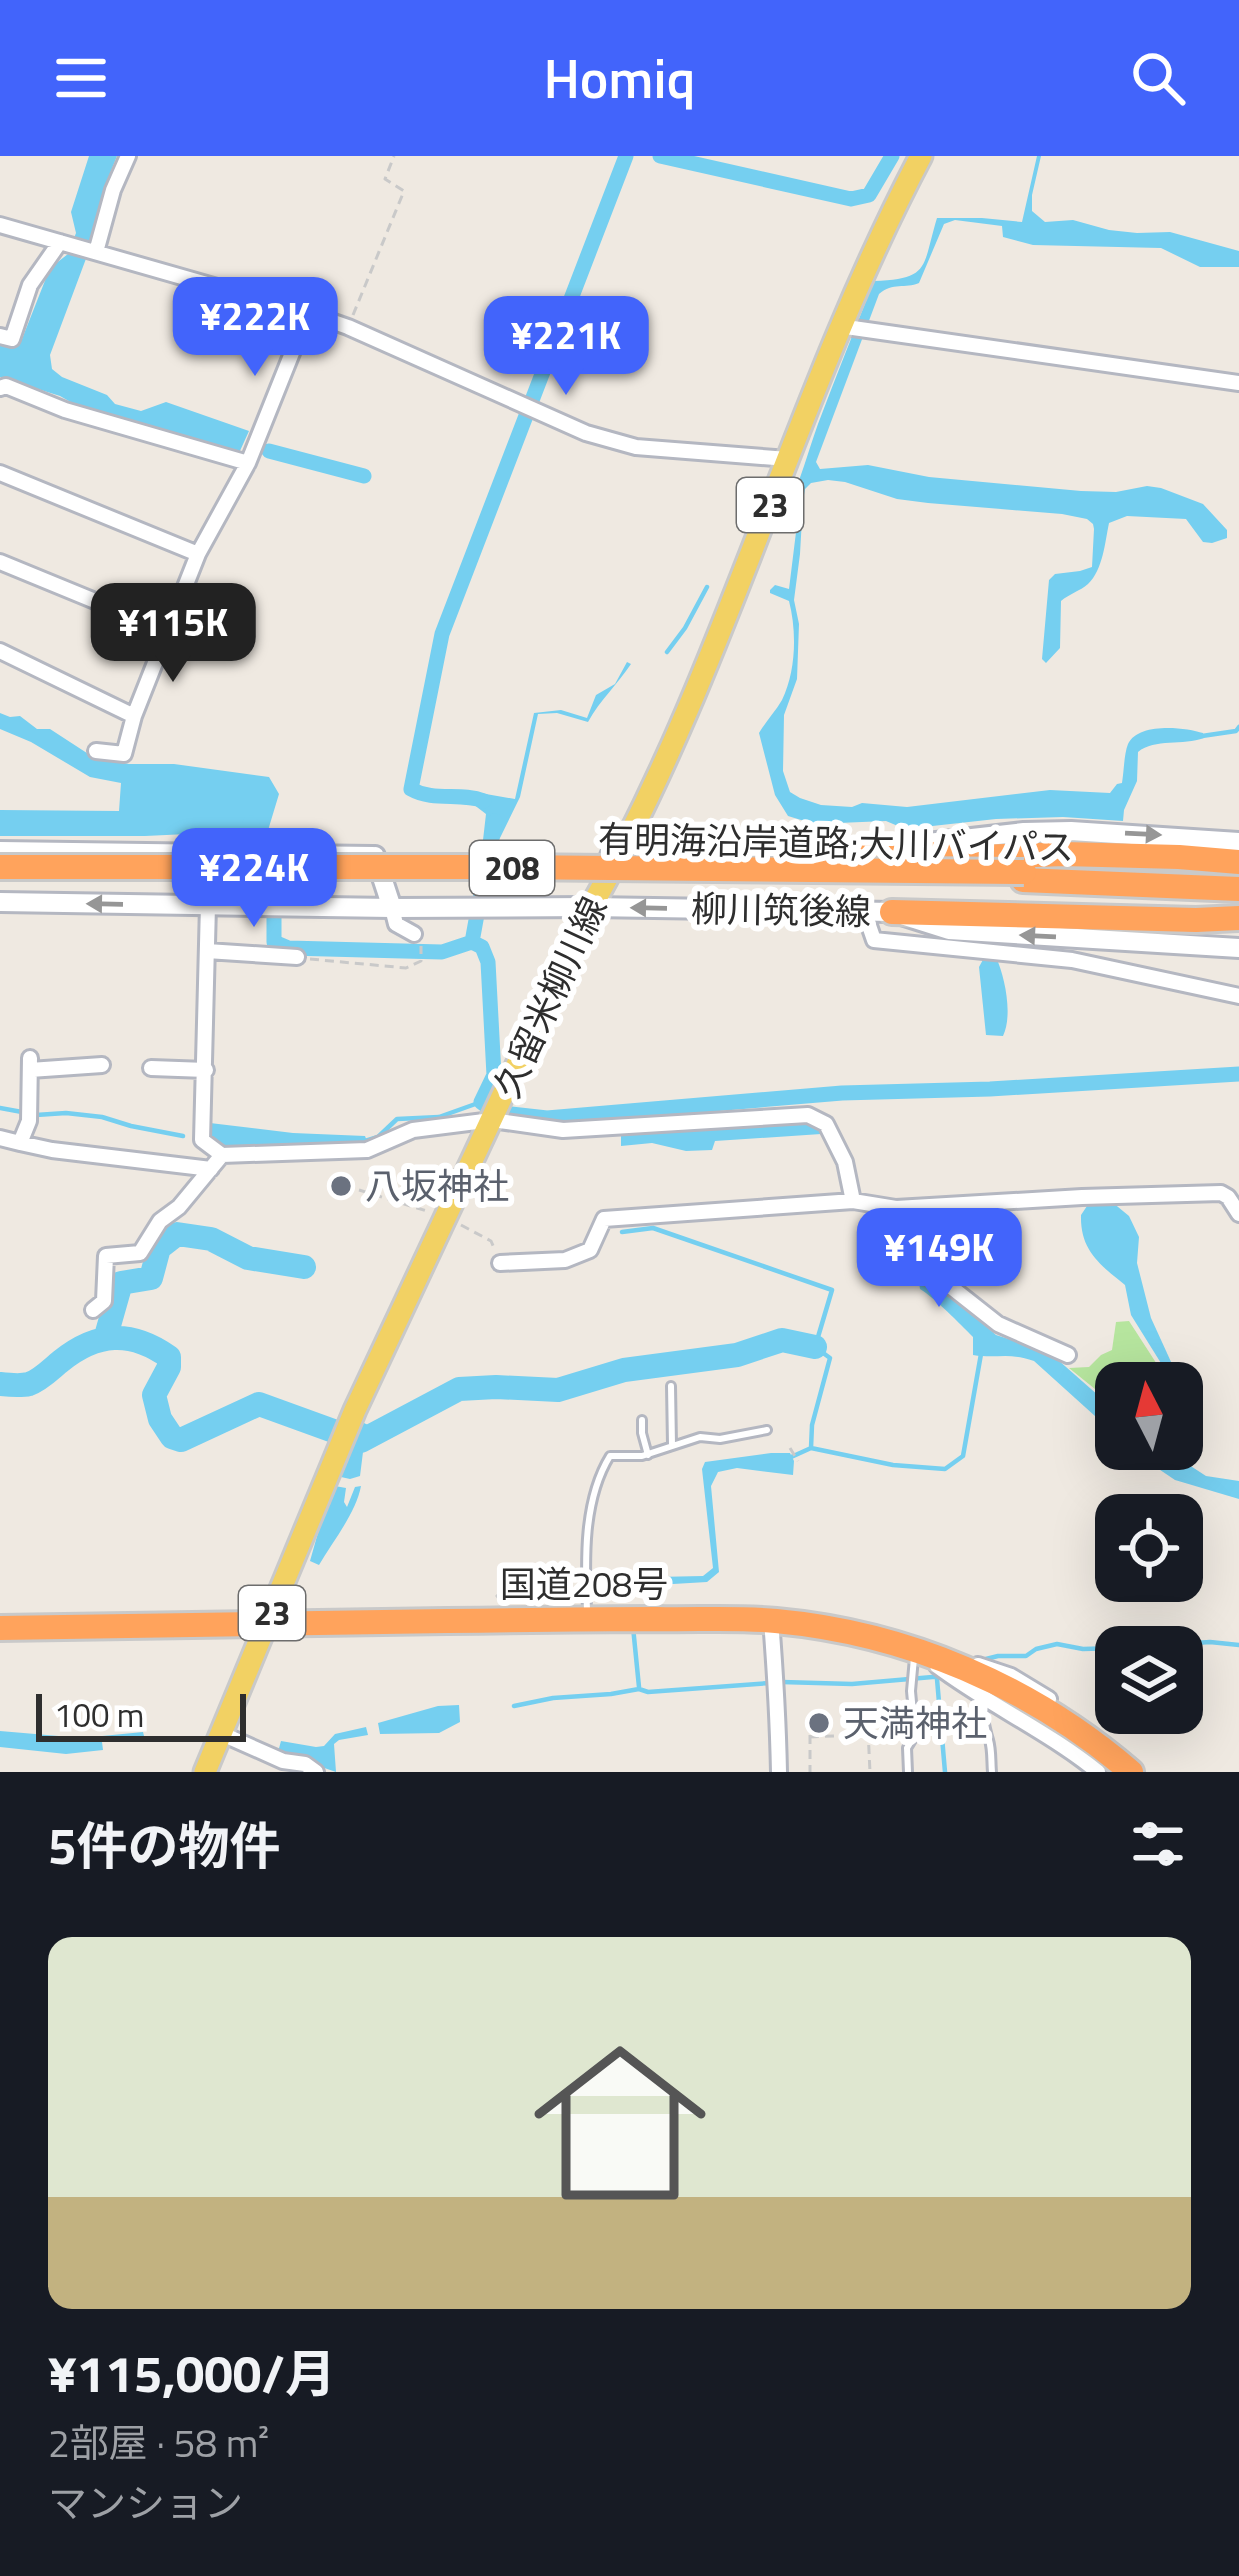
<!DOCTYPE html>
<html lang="ja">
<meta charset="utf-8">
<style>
:root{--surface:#171b24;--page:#242831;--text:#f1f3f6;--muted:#9ea1a6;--line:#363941;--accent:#4264fb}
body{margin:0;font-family:"Titillium Web","Noto Sans JP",sans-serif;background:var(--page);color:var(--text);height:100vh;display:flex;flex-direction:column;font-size:45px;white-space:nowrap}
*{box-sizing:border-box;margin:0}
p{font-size:39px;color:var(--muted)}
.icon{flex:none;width:66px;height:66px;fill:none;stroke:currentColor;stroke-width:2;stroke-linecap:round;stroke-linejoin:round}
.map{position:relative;height:1616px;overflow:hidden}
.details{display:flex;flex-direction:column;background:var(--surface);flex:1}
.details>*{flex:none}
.needle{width:78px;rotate:354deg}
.controls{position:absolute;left:1095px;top:1206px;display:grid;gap:24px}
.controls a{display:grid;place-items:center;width:108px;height:108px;border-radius:24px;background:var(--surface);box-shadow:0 12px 48px #0002;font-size:60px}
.scale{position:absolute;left:36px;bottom:30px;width:210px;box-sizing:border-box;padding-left:12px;border:6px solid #2e2e2e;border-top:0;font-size:33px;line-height:42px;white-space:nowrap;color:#2e2e2e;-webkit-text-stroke:9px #fff;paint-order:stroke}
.price{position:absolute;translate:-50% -102px;padding:0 27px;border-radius:24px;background:var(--accent);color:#fff;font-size:39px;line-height:78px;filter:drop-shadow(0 3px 6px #0008)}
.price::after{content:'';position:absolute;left:50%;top:72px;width:36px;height:27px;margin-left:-18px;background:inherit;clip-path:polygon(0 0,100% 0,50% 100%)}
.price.current{background:#222;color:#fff}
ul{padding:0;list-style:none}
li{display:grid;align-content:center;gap:24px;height:636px;padding:0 48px}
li+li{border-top:3px solid var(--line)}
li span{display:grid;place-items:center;height:372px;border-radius:24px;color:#555}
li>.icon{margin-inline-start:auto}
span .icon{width:216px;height:216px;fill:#fffc;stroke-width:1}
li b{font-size:51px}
h2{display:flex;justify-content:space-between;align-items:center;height:144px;padding:0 48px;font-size:51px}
header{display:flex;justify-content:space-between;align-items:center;height:156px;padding:0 48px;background:var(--accent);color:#fff;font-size:54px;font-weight:600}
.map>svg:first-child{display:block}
</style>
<header><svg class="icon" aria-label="menu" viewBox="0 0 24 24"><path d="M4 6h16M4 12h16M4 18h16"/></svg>Homiq<svg class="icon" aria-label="search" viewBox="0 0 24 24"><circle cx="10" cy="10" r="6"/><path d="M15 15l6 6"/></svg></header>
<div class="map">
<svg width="1239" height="1616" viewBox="0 0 1239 1616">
<rect width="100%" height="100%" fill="#efe9e1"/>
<path fill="#b6e59e" d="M1129 1165 1162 1216 1163 1227H1116V1250L1069 1212 1089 1211 1101 1199 1112 1194 1116 1166Z"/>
<path fill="#75cff0" d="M89 0H117L105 30 93 84 50 199 52 213 62 221 107 239 115 248 141 255 166 246 249 275 239 297 74 248 60 240 0 221V185L11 188 22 183 50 112 68 98 76 77 71 56Z
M1037 0H1041L1032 39V55L1045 66 1073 64 1109 74 1137 77 1170 76 1239 95V111H1200L1161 92 1033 89 1003 81 1002 70 955 64 944 68 919 127C905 133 893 126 879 138L816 306 820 313 868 309 929 321 1081 335 1116 336 1147 330 1161 332 1203 348 1227 374V382L1212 387 1203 386 1186 363 1127 360 1109 367C1105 386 1103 414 1088 428 1080 435 1069 438 1061 445L1060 492 1046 507 1042 503 1049 424 1055 418 1080 415 1092 411 1094 373 1093 368 1087 363 1062 358 928 347 897 343 845 326 828 324 811 327 805 333 803 345 800 398 794 444 799 468 797 523 784 559 783 615 790 636 800 642 821 649 852 651 862 647 907 651 1050 634 1110 637 1117 628 1122 627C1124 615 1124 598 1128 588 1138 566 1185 571 1203 577L1204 582C1183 590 1155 582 1138 596L1137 625 1124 654 1123 665 1063 661 996 663 905 673 886 665 814 668 788 660 775 639 759 577C766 565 775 556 782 544 796 515 797 476 789 445L770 437V434L775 429 789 433 798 360 789 349C801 323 808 296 818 268 836 220 855 173 874 125 931 123 922 111 937 62H982L1022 66Z
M627 506 631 508C617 529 600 544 588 566L557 557 538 558 520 641 499 684H483L486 658 469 645V635L515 643 534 557 561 554 587 562 596 539 615 528Z
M0 557 10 561 20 560 37 573H50L93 601 129 608H174L269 621 279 638 266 681H252L251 675 145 680H0V654L119 655 121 627 90 621 31 586 0 573Z
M985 800 996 801C1005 821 1013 859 1003 880L986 879 979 811Z
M803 964 816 969 821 978 715 985 712 994 686 995 652 987 621 990V978Z
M210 967 293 977 365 980 368 988 223 990 208 979Z
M1112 1046 1129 1060 1139 1081 1137 1107 1151 1162 1172 1208 1176 1227H1166L1164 1212 1131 1159 1125 1129C1099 1108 1080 1094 1081 1059L1087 1050Z
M919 1127 942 1132 996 1179 1049 1196 1116 1255V1279L1034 1205C1010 1196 996 1203 973 1199V1181C959 1167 936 1143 920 1133Z
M422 1245 432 1259 363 1296 360 1320 350 1323 341 1321 362 1266 374 1272Z
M1182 1260 1187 1289 1186 1307 1206 1320 1239 1325V1343L1175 1324 1129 1293H1182Z
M771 1297H790L794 1305 793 1319 737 1312 718 1316 711 1330 719 1416 707 1426 656 1429V1421L703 1420 713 1412 702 1313 705 1306Z
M335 1330 346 1332 344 1346 347 1351 355 1331 361 1330C356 1357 333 1385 319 1409L310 1405 323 1359Z
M459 1549 460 1566 439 1577 380 1578 378 1567 438 1550Z
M366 1571 368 1579 339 1584 334 1588 336 1616 278 1596 281 1585 316 1591 324 1590 335 1578Z
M0 1575 82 1582 143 1576 144 1580 102 1586 103 1594 66 1598 0 1591Z"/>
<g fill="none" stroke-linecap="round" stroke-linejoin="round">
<path stroke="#75cff0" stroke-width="4.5" d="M667 496 685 472 707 431
M1202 580 1236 575 1239 571
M0 952 22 956
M36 959 66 957 102 961 131 970 183 980
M365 985 378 981 397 963 439 961 481 946
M622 1076 653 1072 832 1134 815 1191 830 1202 812 1269 811 1292 789 1302
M811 1292 893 1309 945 1313 963 1300 981 1198
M633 1471 639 1531
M1134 1491 1210 1486 1239 1489
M982 1504 998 1500H1026L1036 1493 1057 1488 1083 1493 1116 1492
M937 1523 945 1616
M782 1526 852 1528 944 1520
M514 1550 553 1542 611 1538 639 1533 648 1536 770 1527"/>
<path stroke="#75cff0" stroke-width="15" d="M660 0 851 43 869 39 892 0
M269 295 364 320
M484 645C460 636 434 646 411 633L442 478 626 0
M250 667 254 672V720L271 729 274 741V786L288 792 442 796 472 786
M485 718 495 665
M472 786 480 742
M472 786 482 791 488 806 494 919 481 946 489 952
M511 958 547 962 842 937 990 933 1239 918"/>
<path stroke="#75cff0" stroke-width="24" d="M106 1180 121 1127 151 1122 159 1092 177 1078 211 1083 248 1102 304 1111
M0 1228C9 1229 21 1230 29 1228 41 1224 52 1212 61 1205 97 1176 131 1174 169 1201V1211L154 1239 160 1263 172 1281 181 1284 259 1248 361 1285 459 1233 496 1231 558 1234 624 1214 737 1199 782 1184 815 1191"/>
<defs>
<path id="lane" d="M671 1230 672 1289
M642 1264V1277L648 1299
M587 1454C585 1404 583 1344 610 1300H642L700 1281 720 1283 767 1274
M986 1544C982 1559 985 1570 989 1584 992 1594 991 1606 992 1616
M908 1616 907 1592 915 1579 911 1535 914 1502"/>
<path id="street" d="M0 69 308 157 348 171 586 277 636 291 788 303
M96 96 113 34 128 0
M839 170 1239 227
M0 180 12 183 30 129 60 86
M0 232 6 230 65 254 248 307
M0 317 198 398
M0 406 168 475
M0 495 134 560 198 398 248 307 308 157
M96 595 124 598 134 560
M208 749 202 984 222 999 367 994 413 974 492 964 563 974 808 959 826 968 845 1006 853 1045
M392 752 396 768 414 778
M864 755 874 784 1072 804 1239 840
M207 795 297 801
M151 912 206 914
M30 914 102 909
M0 982 20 987 29 965 30 902
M20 987 52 994 211 1013
M896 1052 899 1112 946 1127 998 1168 1068 1199
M500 1107 565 1104 590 1094 604 1063 853 1045 896 1052 1082 1041 1221 1037 1228 1041 1239 1058
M93 1154 104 1145 106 1100 140 1097 160 1065 179 1051 222 999
M771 1464C775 1515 778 1566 779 1616
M978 1509 1011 1520 1049 1543
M937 1510C989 1549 1047 1575 1098 1616
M220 1577 283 1605 305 1608 316 1616"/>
<path id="secondary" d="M910 689 1024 676 1071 675 1239 686
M0 695 373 700
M375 700 392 752
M610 700H772L871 693
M0 746 392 752 591 751 892 756 949 774 1239 792"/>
<path id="primary" d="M205 1616 355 1254 591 751C727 512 793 242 921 0"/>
<path id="highway" d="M859 694 979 701 1064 698 1179 701 1239 706
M1023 724 1239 733
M892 756 1196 764 1239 762
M0 1472C149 1469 298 1467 447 1465 517 1464 587 1463 657 1463 696 1464 736 1461 776 1465 907 1477 1031 1530 1131 1616"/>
</defs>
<use href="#lane" stroke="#b4b7c1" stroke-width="12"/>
<use href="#street" stroke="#b4b7c1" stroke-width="20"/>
<use href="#secondary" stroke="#b4b7c1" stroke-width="24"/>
<use href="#primary" stroke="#c9c9c9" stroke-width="27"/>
<use href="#highway" stroke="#c9c9c9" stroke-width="30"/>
<path stroke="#c9c9c9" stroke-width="3" stroke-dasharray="9 6" stroke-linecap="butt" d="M353 159 404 35 385 23 394 0
M310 803 406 812 421 805V790
M359 1034 430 1056
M461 1069 491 1085 495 1094
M790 1292 798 1305
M649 1444 650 1418
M501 1445 497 1440 504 1434
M600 1445V1435L609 1431
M849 1560V1577
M868 1574 870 1616
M810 1579V1616
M810 1581 879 1578"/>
<use href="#lane" stroke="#fff" stroke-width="6"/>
<use href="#street" stroke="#fff" stroke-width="14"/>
<use href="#secondary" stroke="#fff" stroke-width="18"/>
<use href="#primary" stroke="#f2d163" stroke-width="21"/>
<use href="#highway" stroke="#ffa35c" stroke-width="24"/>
<defs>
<path id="highway-bridge" d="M0 711H498L1024 716"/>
</defs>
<use href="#highway-bridge" stroke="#c9c9c9" stroke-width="30" stroke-linecap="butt"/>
<use href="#highway-bridge" stroke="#ffa35c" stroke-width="24"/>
</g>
<defs><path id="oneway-solid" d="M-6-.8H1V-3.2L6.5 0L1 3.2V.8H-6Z" transform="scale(3)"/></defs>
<g fill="#969696">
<use href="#oneway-solid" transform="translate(1143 678) rotate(3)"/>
<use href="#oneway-solid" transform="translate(105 748) rotate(-179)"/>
<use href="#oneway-solid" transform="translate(649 752) rotate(-179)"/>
<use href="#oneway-solid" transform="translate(1038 780) rotate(-177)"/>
</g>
<g fill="#6b7280" stroke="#fff" stroke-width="4.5">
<circle cx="341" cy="1030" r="12"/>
<circle cx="819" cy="1567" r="12"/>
</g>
<g text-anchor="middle" stroke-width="12" stroke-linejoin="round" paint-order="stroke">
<g fill="#fff" stroke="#6d6d6d" stroke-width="3">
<rect x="737" y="322" width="66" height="54" rx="9"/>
<rect x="470" y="685" width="84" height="54" rx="9"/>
<rect x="239" y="1430" width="66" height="54" rx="9"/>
</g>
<g font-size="33" font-weight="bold" fill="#2e2e2e">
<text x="770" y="361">23</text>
<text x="512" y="724">208</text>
<text x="272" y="1469">23</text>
</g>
<g font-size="36" fill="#2e2e2e" stroke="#fff">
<text transform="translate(836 687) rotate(1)" y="13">有明海沿岸道路;大川バイパス</text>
<text transform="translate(781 754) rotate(1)" y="13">柳川筑後線</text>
<text transform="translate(550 841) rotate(-65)" y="13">久留米柳川線</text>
<text x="584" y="1441">国道208号</text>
</g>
<g font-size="36" fill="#5b616d" stroke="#fff" text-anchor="start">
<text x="365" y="1043">八坂神社</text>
<text x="843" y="1580">天満神社</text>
</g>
</g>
</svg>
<div class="controls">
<a><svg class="needle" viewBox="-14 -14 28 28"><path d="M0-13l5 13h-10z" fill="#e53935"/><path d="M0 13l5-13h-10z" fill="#9ea1a6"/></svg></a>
<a><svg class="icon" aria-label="locate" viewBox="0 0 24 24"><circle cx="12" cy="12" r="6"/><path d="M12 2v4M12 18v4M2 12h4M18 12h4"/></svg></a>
<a><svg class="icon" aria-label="layers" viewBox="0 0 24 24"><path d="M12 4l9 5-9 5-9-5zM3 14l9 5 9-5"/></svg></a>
</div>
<div class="scale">100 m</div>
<b class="price" style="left:255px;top:223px">¥222K</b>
<b class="price" style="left:566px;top:242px">¥221K</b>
<b class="price current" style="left:173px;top:529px">¥115K</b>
<b class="price" style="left:254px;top:774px">¥224K</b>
<b class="price" style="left:939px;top:1154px">¥149K</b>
</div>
<section class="details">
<h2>5件の物件<svg class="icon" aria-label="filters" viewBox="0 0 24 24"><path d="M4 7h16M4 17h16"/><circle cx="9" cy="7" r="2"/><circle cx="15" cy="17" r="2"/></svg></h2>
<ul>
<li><span style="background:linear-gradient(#dfe7d0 70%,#c2b280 0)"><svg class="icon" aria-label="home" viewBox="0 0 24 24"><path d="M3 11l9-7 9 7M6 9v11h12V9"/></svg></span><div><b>¥115,000/月</b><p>2部屋 · 58 m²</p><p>マンション</p></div></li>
</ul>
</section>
